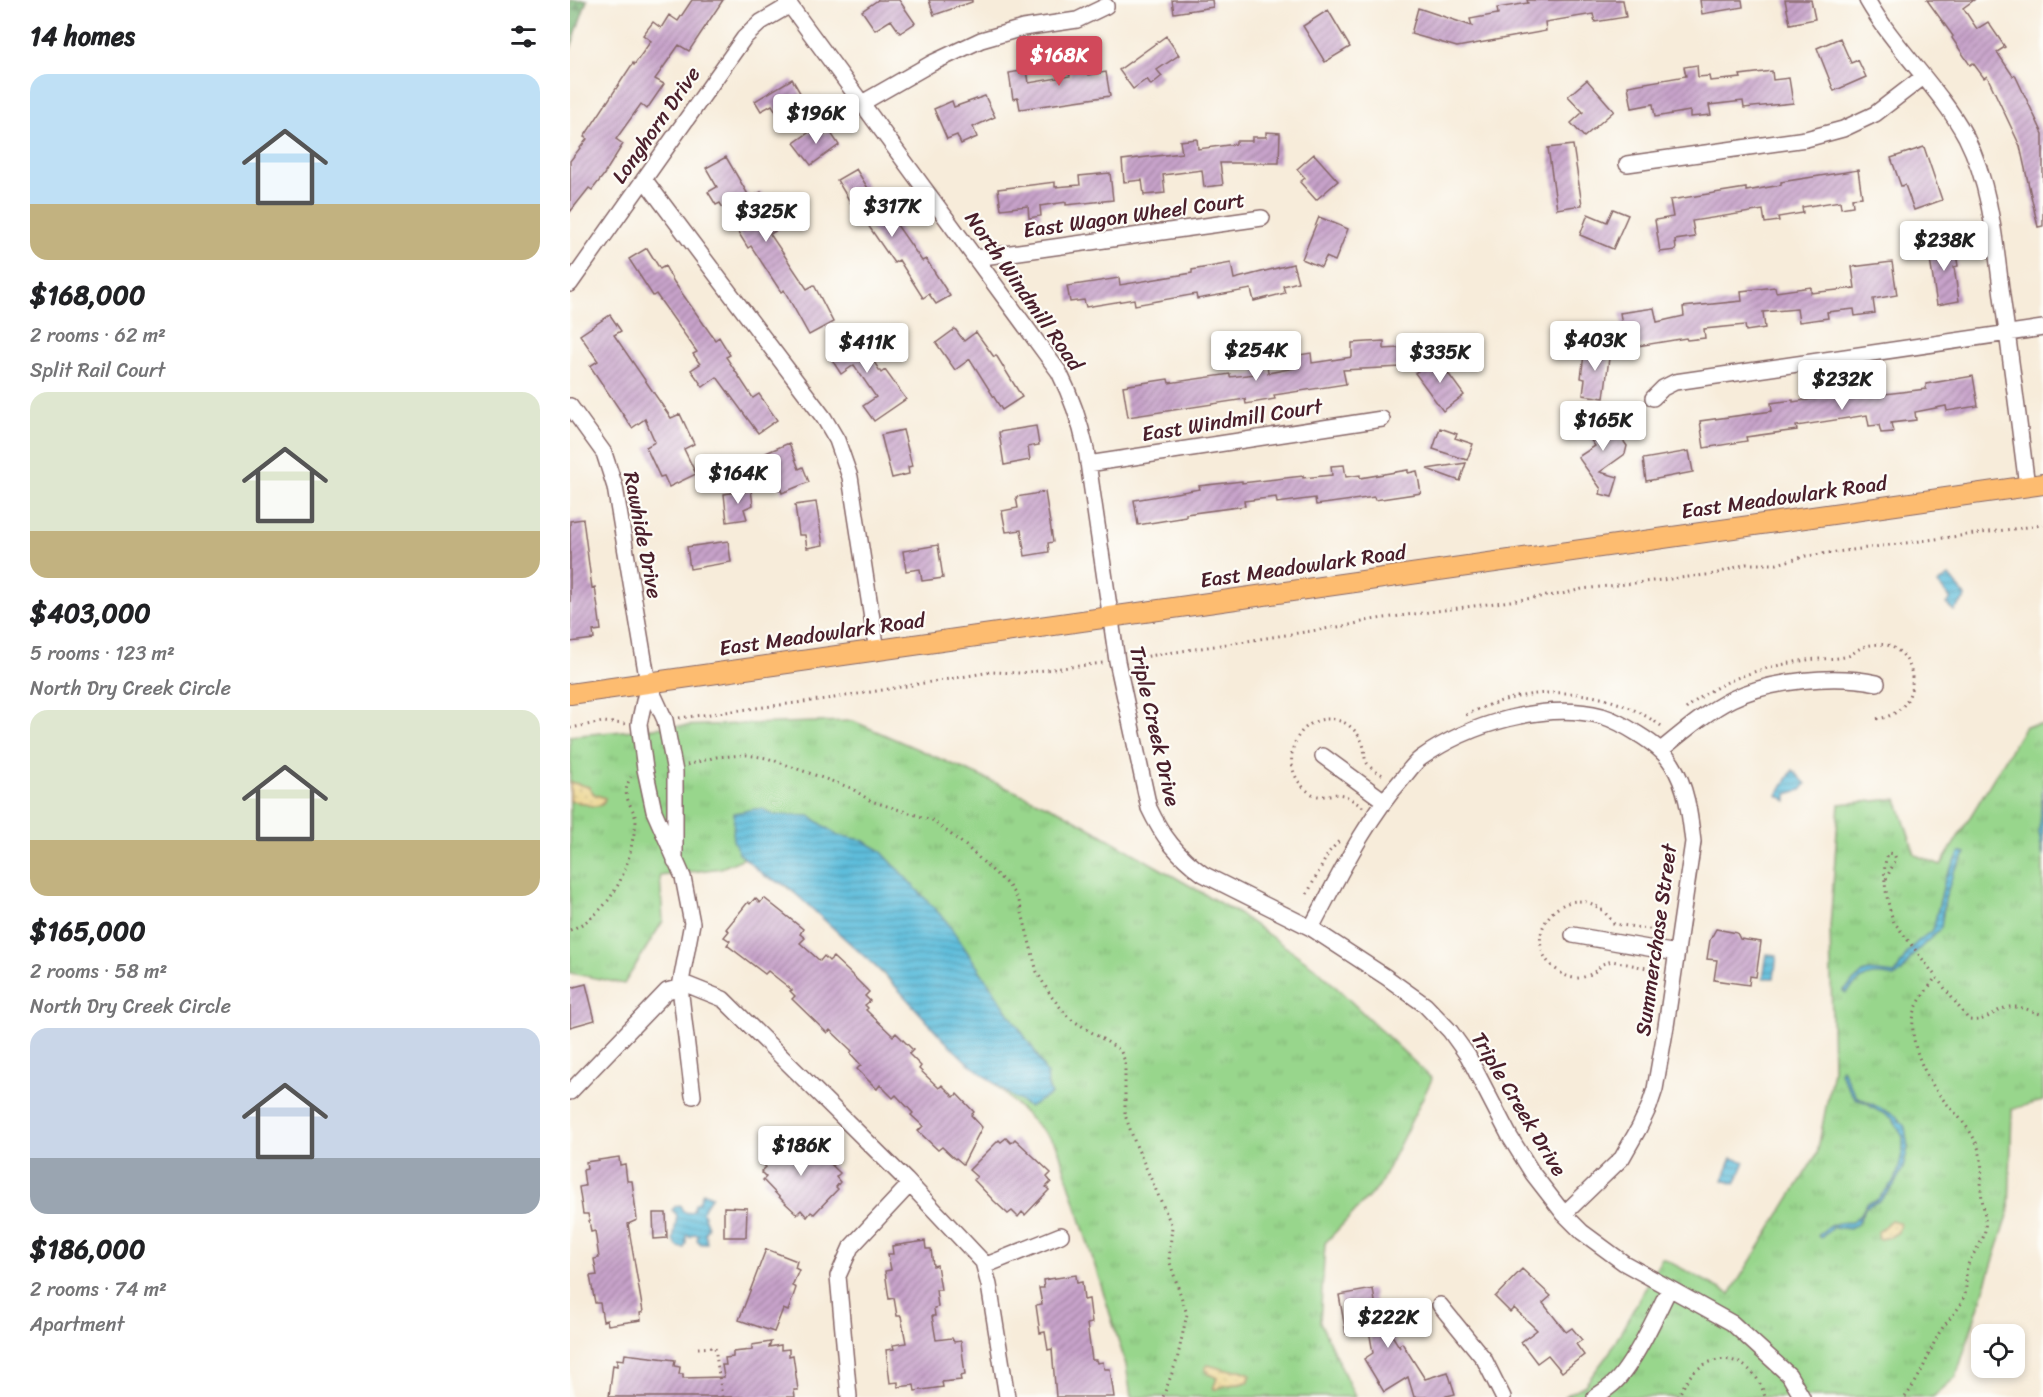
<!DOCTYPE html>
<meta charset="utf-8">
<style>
:root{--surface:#fff;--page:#f2f2f2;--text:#202124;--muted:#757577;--accent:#d1495b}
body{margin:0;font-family:Sriracha,sans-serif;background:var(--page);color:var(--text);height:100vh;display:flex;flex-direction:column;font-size:22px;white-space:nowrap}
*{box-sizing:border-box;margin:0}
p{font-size:20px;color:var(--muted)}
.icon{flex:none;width:33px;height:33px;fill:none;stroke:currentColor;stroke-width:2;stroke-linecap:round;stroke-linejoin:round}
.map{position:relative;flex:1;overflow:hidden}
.drawer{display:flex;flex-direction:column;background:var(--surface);width:570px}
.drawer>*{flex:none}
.buttons{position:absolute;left:1401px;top:1324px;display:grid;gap:12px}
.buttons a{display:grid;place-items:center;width:54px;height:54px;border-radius:12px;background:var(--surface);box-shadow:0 3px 9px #0003;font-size:30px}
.price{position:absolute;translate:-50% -51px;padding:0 14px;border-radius:6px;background:#fff;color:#222;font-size:20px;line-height:39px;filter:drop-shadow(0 2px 3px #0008)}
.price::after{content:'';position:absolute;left:50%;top:36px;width:18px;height:14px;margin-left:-9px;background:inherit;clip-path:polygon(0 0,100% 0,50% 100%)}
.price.on{background:var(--accent);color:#fff}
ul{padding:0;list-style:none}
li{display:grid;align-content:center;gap:12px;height:318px;padding:0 30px}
li span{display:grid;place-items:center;height:186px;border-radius:18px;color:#555}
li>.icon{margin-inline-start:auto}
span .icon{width:108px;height:108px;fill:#fffc;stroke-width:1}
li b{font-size:26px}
h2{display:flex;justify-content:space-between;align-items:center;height:72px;padding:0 30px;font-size:26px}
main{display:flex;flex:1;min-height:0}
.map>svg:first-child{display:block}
</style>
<main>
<section class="drawer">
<h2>14 homes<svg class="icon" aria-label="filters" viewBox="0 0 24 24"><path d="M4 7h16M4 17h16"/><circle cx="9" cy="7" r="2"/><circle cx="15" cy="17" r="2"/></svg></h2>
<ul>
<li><span style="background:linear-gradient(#bfe0f5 70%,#c2b280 0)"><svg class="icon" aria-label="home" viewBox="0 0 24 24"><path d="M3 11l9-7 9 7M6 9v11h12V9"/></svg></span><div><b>$168,000</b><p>2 rooms · 62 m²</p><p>Split Rail Court</p></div></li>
<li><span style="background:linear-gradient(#dfe7d0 75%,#c2b280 0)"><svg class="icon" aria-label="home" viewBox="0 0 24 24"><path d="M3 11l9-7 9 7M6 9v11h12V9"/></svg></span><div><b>$403,000</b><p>5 rooms · 123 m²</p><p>North Dry Creek Circle</p></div></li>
<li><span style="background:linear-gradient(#dfe7d0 70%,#c2b280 0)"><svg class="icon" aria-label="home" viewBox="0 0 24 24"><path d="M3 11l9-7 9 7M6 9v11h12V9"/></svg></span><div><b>$165,000</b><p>2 rooms · 58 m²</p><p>North Dry Creek Circle</p></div></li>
<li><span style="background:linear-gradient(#c9d6e8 70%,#9aa5b1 0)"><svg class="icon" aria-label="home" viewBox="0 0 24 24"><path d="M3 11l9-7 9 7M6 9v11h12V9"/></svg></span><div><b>$186,000</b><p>2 rooms · 74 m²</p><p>Apartment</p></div></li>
</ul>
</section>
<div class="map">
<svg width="1473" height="1397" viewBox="0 0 1473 1397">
<defs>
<pattern id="grass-tufts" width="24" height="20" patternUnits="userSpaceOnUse" patternTransform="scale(1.5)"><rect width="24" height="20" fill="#98d68c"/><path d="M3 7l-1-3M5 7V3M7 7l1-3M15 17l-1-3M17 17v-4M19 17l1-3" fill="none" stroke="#84b779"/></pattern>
<pattern id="forest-firs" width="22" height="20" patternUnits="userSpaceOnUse" patternTransform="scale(1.5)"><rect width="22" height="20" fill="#7ab778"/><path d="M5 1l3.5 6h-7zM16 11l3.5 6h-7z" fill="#669463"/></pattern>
<pattern id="sand-dots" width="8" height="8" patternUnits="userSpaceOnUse" patternTransform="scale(1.5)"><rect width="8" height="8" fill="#eeda9e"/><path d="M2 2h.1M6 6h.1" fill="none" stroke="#cebb88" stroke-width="1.8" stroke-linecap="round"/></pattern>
<pattern id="water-rules" width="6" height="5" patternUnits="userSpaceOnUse" patternTransform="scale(1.5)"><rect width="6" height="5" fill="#5dbddb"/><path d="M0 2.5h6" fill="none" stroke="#4f99b2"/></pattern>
<pattern id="building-hatch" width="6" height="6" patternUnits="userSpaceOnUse" patternTransform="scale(1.5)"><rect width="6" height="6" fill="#c7a3ca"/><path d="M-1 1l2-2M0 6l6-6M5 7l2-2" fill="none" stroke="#a484a4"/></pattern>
</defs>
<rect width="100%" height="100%" fill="#fdfcf7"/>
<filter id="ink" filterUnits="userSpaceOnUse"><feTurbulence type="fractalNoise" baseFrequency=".0167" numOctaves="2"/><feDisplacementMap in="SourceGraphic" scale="12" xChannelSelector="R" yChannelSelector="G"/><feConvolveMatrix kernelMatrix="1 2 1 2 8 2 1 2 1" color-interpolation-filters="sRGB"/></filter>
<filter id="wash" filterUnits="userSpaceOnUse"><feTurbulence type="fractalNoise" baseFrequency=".008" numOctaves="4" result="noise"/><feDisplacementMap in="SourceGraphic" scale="24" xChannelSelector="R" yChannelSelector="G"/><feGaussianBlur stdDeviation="1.35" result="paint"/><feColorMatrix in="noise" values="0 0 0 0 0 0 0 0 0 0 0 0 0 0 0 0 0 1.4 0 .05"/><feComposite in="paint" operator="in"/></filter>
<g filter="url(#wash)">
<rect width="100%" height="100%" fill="#f7ecda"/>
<path fill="url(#grass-tufts)" stroke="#717a5c" stroke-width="1.5" d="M283 721 490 811 669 914 747 969 862 1079 809 1186 755 1243 750 1322 785 1397H561L556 1365 487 1145 251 913 177 857 151 868 90 876 93 921 54 984 0 973V736L106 726Z
M1473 725V1101L1442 1109 1439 1212 1386 1377 1363 1397H993L1015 1385 1039 1353 1092 1258 1160 1294 1247 1154 1263 1070 1260 927 1269 804 1327 799 1345 855 1371 865 1455 726Z"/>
<path fill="url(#forest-firs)" stroke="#626b52" stroke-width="1.5" d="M0 0H17L0 50Z"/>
<path fill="url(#sand-dots)" stroke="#9c7c64" stroke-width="1.5" d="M0 782 19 787 24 794 35 798C32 815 11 800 0 801Z
M1321 1220 1330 1223 1328 1232 1320 1237 1309 1239 1308 1232Z
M638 1365 656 1370H670L680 1374 679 1381C668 1387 657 1382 647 1389H643L647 1378 637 1373 635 1368Z"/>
<path fill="url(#water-rules)" stroke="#546e83" stroke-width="1.5" d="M1379 576 1396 597 1384 611 1376 604 1381 599 1368 584Z
M1223 770 1236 784 1231 790 1217 794V801L1207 795Z
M1473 784V858L1469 831Z
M184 809H193L204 815 240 816 267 835 292 840 310 850 377 922 466 1053 477 1075 478 1087 482 1094 459 1107 437 1093 397 1062 373 1039 318 978 217 886 195 876 180 863 169 853 163 840 164 813Z
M1390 852 1396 853 1384 871 1375 899 1371 928 1343 955 1332 972 1324 977C1298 971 1294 976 1276 993L1273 991 1293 973 1299 971 1325 974 1338 952 1348 941 1363 930 1375 879Z
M1197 954 1207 955 1204 978H1193Z
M1272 1069 1286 1096 1326 1116 1335 1127 1338 1148 1333 1168 1324 1185 1310 1201 1296 1207 1287 1224 1280 1229 1263 1227 1251 1238 1248 1236C1259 1224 1266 1222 1282 1222L1291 1214 1297 1203 1307 1200 1324 1181 1328 1171 1333 1150V1137L1322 1118 1301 1107 1299 1104 1285 1098 1281 1093 1270 1072Z
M1162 1158 1175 1162 1165 1184 1153 1180Z
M133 1192 142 1196 132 1211 138 1226 135 1233 137 1243 131 1244 127 1240 128 1235 124 1234 120 1237 118 1235 116 1236V1243L114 1248 108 1247 103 1241 107 1215 102 1210 106 1206 110 1205 113 1211 118 1213 123 1211 125 1204 129 1202Z"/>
<g id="blocks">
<path fill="url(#building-hatch)" d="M122 0H153L119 51 109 45 85 79 94 84 77 109 71 104 46 139 53 144 33 176 22 190 19 188 0 212V161L17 139 14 137 63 63 64 65 81 41 73 35 83 22 91 28 99 15 108 21Z
M308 0H329L345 23 330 33 321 20 305 30 292 11Z
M359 0H402V2L364 15Z
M602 0H642L643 7 604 13Z
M957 0H1053L1056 17 1025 22 1023 14 975 22 976 31 887 47 841 34 848 8 902 26 900 19 928 14 927 8 958 3Z
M1130 0H1172L1173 7 1132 14Z
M1215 0H1241L1245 19 1220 24Z
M1357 0H1404L1393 8 1407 29 1418 22 1435 47 1427 52 1443 76 1445 75 1473 134V226L1468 227 1450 146 1417 76 1414 78 1403 63 1400 65 1382 38 1383 36Z
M758 10 780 47 755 62 733 26Z
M596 36 609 55 587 70 592 76 581 85 577 79 563 89 549 70Z
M1270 38 1281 63 1288 60 1296 77 1264 91 1247 48Z
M517 60 519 75 536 72 540 96 450 109 448 98 443 99 439 73 457 70 459 83 500 76 498 63Z
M1127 65 1128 77 1139 76 1140 81 1171 78 1170 75 1202 71 1203 80 1219 78 1223 103 1174 108 1173 101 1139 105 1141 115 1120 117V111L1085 117 1083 104 1062 108 1058 86 1116 76 1114 67Z
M222 79 236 103 210 118 202 105 191 111 185 101Z
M1017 80 1044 111 1014 137 1001 123 1013 112 998 96Z
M415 96 425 117 403 127 407 137 391 144 387 135 377 139 364 109 382 101 384 107Z
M248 126 254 134 259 130 269 145 241 165 224 143Z
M696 132 710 133 709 163H650L653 185 634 187 632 170 593 175 595 193 574 195 572 180 554 182 552 160 612 153 610 141 627 139 628 149 666 144V141H682V137H696Z
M1003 145 1012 205 987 209 978 148Z
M1354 147 1372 200 1344 210 1335 185 1331 186 1321 158Z
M744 154 768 181 746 200 730 182 735 178 727 169Z
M156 157 180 198 191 192 212 227 200 234 237 289 244 285 263 322 239 335 214 290 211 292 181 246 178 248 150 203 146 205 138 192 147 187 136 168Z
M286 169 314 214 318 212 352 261 356 259 380 296 366 304 359 294 353 298 329 260 324 263 287 209 285 210 267 180Z
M1288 170 1292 197 1282 198 1283 206 1271 208 1270 201 1232 207 1233 213 1208 217 1209 221 1195 223 1193 210 1122 221 1125 237 1105 240 1106 250 1090 252 1085 220 1103 217 1100 200 1176 188V191L1211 185V182Z
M540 173 543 200 496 205V202L470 206 471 216 459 218 458 206 431 209 428 189 485 182V187L510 185 509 176Z
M1043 209 1058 215 1043 249 1010 235 1018 214 1037 222Z
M749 217 778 229 765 261 756 257 751 267 732 259Z
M1384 242 1388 266 1384 267 1389 301 1367 305 1358 246Z
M77 248 90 269 95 266 104 282 145 340 149 337 160 355 156 357 183 398 189 394 207 420 188 433 147 377 133 387 121 370 130 364 123 354 127 352 86 294 83 296 59 259Z
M1322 262 1327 295 1303 299 1305 313 1285 316 1284 309 1257 312 1258 318 1229 322 1227 309 1193 312 1195 328 1176 331 1175 325 1134 329 1135 338 1117 340 1116 338 1056 348 1050 313 1084 308 1087 322 1114 316 1113 307 1172 301 1171 291 1205 287 1206 292 1241 287V293L1285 288 1282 267Z
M661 263 664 279 723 264 728 282 713 286 715 293 684 301 681 289 627 299 626 294 565 305 564 299 516 307 514 300 500 302 497 286 549 278 550 285 622 273V270Z
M40 315 51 331 44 335 101 418 110 414 124 444 114 449 126 474 99 487 94 476 90 477 76 447 85 442 75 419 62 428 20 366 28 361 10 335Z
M282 327 311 373 315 370 336 399 304 421 293 406 306 397 284 365 271 374 260 357 270 351 263 339Z
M385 329 394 341 406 332 424 357 426 355 452 397 432 410 400 359 385 370 366 343Z
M814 341V349L830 348 831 367 773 370 776 384 704 395 705 399 676 404 675 399 558 417 553 386 598 379 599 383 660 374V377L685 374 684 365 697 363 698 373 725 368 723 356 741 353 742 363 782 357V343Z
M1015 347 1040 350 1034 398 1013 395 1015 379 1011 378Z
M867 358 894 395 873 411 845 373Z
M1403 376 1408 406 1377 411 1376 406 1345 412 1346 420 1321 423 1323 432 1311 433 1309 425 1299 426 1297 415 1226 426 1227 430 1176 437 1177 441 1134 448 1130 421 1202 411 1201 403 1223 400V402L1314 388 1315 394 1356 389V384Z
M1032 411 1057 446 1055 454 1030 472 1048 477 1042 497 1030 494 1031 489 1008 457 1025 446 1011 426Z
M466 426 469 445 458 447 460 460 434 465 429 432Z
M870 428 887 434 885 438 903 444 897 460 863 449Z
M333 430 342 466 338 467 339 474 322 478 311 435Z
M219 443 229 469 233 467 239 482 212 493 196 453Z
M1119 451 1123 472 1076 481 1073 459Z
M896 463 890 481 857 469Z
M774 465 776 477 790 475V478L838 470V473L847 471 851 493 805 500 804 497 746 505 745 498 707 503 706 497 674 501 675 506 616 514V517L568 525 564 500 630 489 629 486 672 481V483L733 476V478L762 475 761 466Z
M181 490 183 505 174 509 177 519 157 522 154 494Z
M475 492 483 542 478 543 479 552 455 556 451 530 436 532 432 511 448 508 446 497Z
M246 502 253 545 237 548 235 535H229L225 505Z
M13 519 22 588 25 587 31 630 23 631 24 639 0 642V521Z
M158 541 161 562 120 569 117 547Z
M368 545 373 578 352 581 350 569 336 571 333 551Z
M185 898 190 903 194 898 233 929 230 934 235 938 230 943 250 961 254 956 259 961 263 957 278 971 299 992 295 996 300 1001 295 1005 298 1008 296 1010 323 1036 326 1033 343 1050 339 1054 351 1066 349 1069 369 1088 372 1085 384 1097 387 1094 404 1112 401 1115 412 1127 393 1164 386 1158 385 1159 372 1147 368 1150 348 1131 353 1126 341 1115 343 1113 326 1095 323 1098 310 1085 307 1089 287 1069 291 1065 280 1053 282 1051 260 1030 257 1033 222 999 225 996 220 991 222 990 198 971 195 974 157 945 160 941 154 937 159 931 156 929 178 902 180 904Z
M1146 929 1167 933 1170 939 1191 942 1186 977 1180 976 1179 985 1144 980 1147 960 1137 959 1140 940Z
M16 984 25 1020 0 1027V988Z
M225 1137 230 1142 234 1138 270 1173 266 1177 270 1182 266 1187 268 1189 244 1214 241 1212 237 1217 231 1210 227 1214 213 1201 193 1180 196 1177 191 1172 196 1167 193 1165 218 1140 220 1142Z
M436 1138 441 1143 445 1139 481 1173 477 1177 481 1182 476 1187 479 1190 455 1215 452 1212 448 1217 442 1211 438 1214 424 1201 404 1180 407 1177 399 1170 429 1140 431 1142Z
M49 1157 50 1165 55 1164 57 1181H62L67 1220 58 1224 73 1312 70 1313 71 1320 38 1325 37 1320 33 1321 30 1303H25L20 1276 27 1275 24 1259 29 1258 25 1231 21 1232 18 1214H13L9 1187 15 1186 13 1170 17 1169 16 1162Z
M154 1207 177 1208 176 1237H154Z
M83 1213H96L97 1238 84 1239Z
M355 1241 356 1249H361L363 1266 367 1265 371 1290H366L368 1307 364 1308 365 1316H362L366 1340 382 1338 384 1342 391 1341 395 1375 390 1376 391 1380 372 1382 373 1387 345 1391 344 1385 328 1387V1382L320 1383 316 1350 324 1349 323 1345 336 1343 331 1316H327L324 1298 319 1299 315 1271 321 1270 318 1254H323L322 1246Z
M196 1249 227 1261 225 1268 229 1270 222 1286 226 1288 218 1311 213 1309 204 1332 169 1320Z
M952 1269 981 1296 973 1303 996 1332 1002 1328 1012 1340 1006 1344 1014 1355 992 1372 978 1355 967 1363 951 1342 967 1330 944 1308 940 1312 925 1297Z
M506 1275 507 1283 512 1282 514 1300 519 1299 522 1323 517 1324 522 1360H526L527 1363 533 1362 534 1369H540L544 1397H486L482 1349 478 1350 475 1332 470 1333 466 1305 472 1304 469 1288H474L473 1280Z
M803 1289 806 1308 814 1307 818 1329 830 1348 829 1345 832 1343 855 1379 878 1372 885 1394 873 1397H844L838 1377 814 1392 794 1359 803 1353 799 1330 776 1334 769 1295Z
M201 1342 199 1347 211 1345V1350L219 1349V1356L223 1355 228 1390H224L225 1397H39L43 1365 47 1366V1359L54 1360 55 1354 105 1360 104 1366 110 1367 109 1374H113V1378L154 1377 152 1365H156L155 1358 163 1357V1352L182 1350V1345Z"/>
</g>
</g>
<g filter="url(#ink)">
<use href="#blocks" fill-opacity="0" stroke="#876768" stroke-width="1.5"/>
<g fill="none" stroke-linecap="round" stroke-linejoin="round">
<defs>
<path id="minor" d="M216 0 489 372C502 398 510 422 516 449L547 661 579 808C592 836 608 856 633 874L741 928 816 977 855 1005 880 1031 898 1056 940 1137 963 1174 994 1214 1012 1232 1054 1263 1162 1323 1219 1375 1232 1397
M1297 0C1325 49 1369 87 1396 137 1421 186 1425 242 1432 296 1441 359 1449 423 1457 486
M292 103 362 63 411 40 453 28 507 20 536 6
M1057 164 1236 139 1273 129 1305 114 1353 77
M74 179 254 418 267 440 280 477 307 651
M406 258 692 218
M0 284 174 38 191 22 220 5
M1083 398 1093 388 1105 382 1473 328
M0 406 34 453 45 487 78 683 95 720 105 772V861
M518 464 812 419
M78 683 69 724 75 769 84 811 113 877 122 923 110 987 123 1096
M1091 750C1113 732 1136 712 1162 699 1202 680 1264 674 1307 683
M753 756 813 800
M741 928C768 878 795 821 833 778 839 771 844 763 851 758 899 724 975 701 1032 716 1045 720 1057 727 1068 734 1081 742 1094 751 1102 764 1117 787 1120 816 1123 842L1096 1026 1085 1089 1079 1107 1069 1128 1052 1158 994 1214
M1003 935 1107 953
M0 1092 97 991 118 985 153 999 336 1180 413 1262 419 1285 437 1397
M414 1266 491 1235
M870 1305 914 1359 933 1397
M279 1397 268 1276 281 1247 340 1184
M1025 1397C1032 1392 1039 1388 1044 1383 1063 1366 1088 1312 1099 1289"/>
<path id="major" d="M0 694 1473 484"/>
</defs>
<use href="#minor" stroke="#876768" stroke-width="18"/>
<use href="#major" stroke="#876768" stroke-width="22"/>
<path stroke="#876768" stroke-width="3" stroke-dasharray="1.5 4.5" stroke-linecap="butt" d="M560 659 780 625 800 620 992 594 1012 589 1145 574 1176 564H1207L1236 556 1473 525
M1116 709C1149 679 1193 667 1237 660 1250 658 1265 660 1278 656 1282 655 1285 651 1289 649 1297 644 1312 643 1320 646 1355 661 1348 718 1303 719
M896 715C960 683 1035 684 1094 728
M109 718 264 698 421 672 450 673 533 663
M0 728 33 722 55 724
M117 765 146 757 177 755 197 758 281 788 301 801 362 820 396 846 439 886 449 901 467 972 481 996 499 1018 550 1050 555 1061V1115L565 1143 602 1226 599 1260 617 1314 607 1360 593 1397
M793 807C786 803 779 797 773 795 757 791 751 804 734 788 703 757 735 704 775 723 784 728 792 738 794 748 795 752 794 757 796 761 799 768 807 772 813 775
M1316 879 1326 859 1324 854 1319 853C1309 866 1318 908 1324 922L1399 1020C1421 1023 1426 1005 1445 1007 1454 1007 1464 1012 1473 1015
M737 894 759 852 770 840
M0 930C36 915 55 881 62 843 63 837 66 827 66 820 63 804 49 797 61 777
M1087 970 1042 961 1032 964C1026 973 1014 979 1004 978 997 977 992 974 987 970 940 937 1004 864 1044 924L1093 931
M128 1348 145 1347 152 1397
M1108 1397C1112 1389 1117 1379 1123 1373 1152 1346 1186 1362 1195 1397
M1335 1397C1350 1379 1357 1357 1367 1337 1374 1322 1390 1311 1395 1295 1397 1286 1395 1277 1397 1268 1400 1256 1410 1247 1414 1235 1418 1220 1412 1205 1411 1190 1411 1178 1413 1166 1410 1154 1404 1130 1386 1115 1371 1097 1354 1075 1335 1036 1346 1008 1351 997 1359 987 1366 977"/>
<use href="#minor" stroke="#fff" stroke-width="15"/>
<use href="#major" stroke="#fdbc70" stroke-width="20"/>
</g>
</g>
<g text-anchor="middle" stroke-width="4.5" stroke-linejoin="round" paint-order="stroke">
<g font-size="21" fill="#4a1f2b" stroke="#fdfcf7">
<text transform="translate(86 125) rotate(-55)" y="7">Longhorn Drive</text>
<text transform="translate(564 215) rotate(-8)" y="7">East Wagon Wheel Court</text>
<text transform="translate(454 291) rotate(55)" y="7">North Windmill Road</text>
<text transform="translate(662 420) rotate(-9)" y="7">East Windmill Court</text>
<text transform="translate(1214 497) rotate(-8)" y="7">East Meadowlark Road</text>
<text transform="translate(73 535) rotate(79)" y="7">Rawhide Drive</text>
<text transform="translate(733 566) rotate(-8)" y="7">East Meadowlark Road</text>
<text transform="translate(252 634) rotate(-8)" y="7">East Meadowlark Road</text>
<text transform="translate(585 726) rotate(77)" y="7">Triple Creek Drive</text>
<text transform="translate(1086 940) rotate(-82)" y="7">Summerchase Street</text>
<text transform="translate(949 1104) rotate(59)" y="7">Triple Creek Drive</text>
</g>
</g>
</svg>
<div class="buttons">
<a><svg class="icon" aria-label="locate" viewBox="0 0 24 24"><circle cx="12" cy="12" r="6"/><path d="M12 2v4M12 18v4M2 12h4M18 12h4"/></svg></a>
</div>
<b class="price on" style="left:489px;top:87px">$168K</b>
<b class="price" style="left:246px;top:145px">$196K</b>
<b class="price" style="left:322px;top:238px">$317K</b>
<b class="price" style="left:196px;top:243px">$325K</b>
<b class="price" style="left:1374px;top:272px">$238K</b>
<b class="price" style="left:1025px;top:372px">$403K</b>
<b class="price" style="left:297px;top:374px">$411K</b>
<b class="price" style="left:686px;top:382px">$254K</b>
<b class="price" style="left:870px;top:384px">$335K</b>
<b class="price" style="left:1272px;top:411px">$232K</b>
<b class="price" style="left:1033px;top:452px">$165K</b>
<b class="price" style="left:168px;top:505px">$164K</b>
<b class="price" style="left:231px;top:1177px">$186K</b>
<b class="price" style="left:818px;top:1349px">$222K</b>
</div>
</main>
